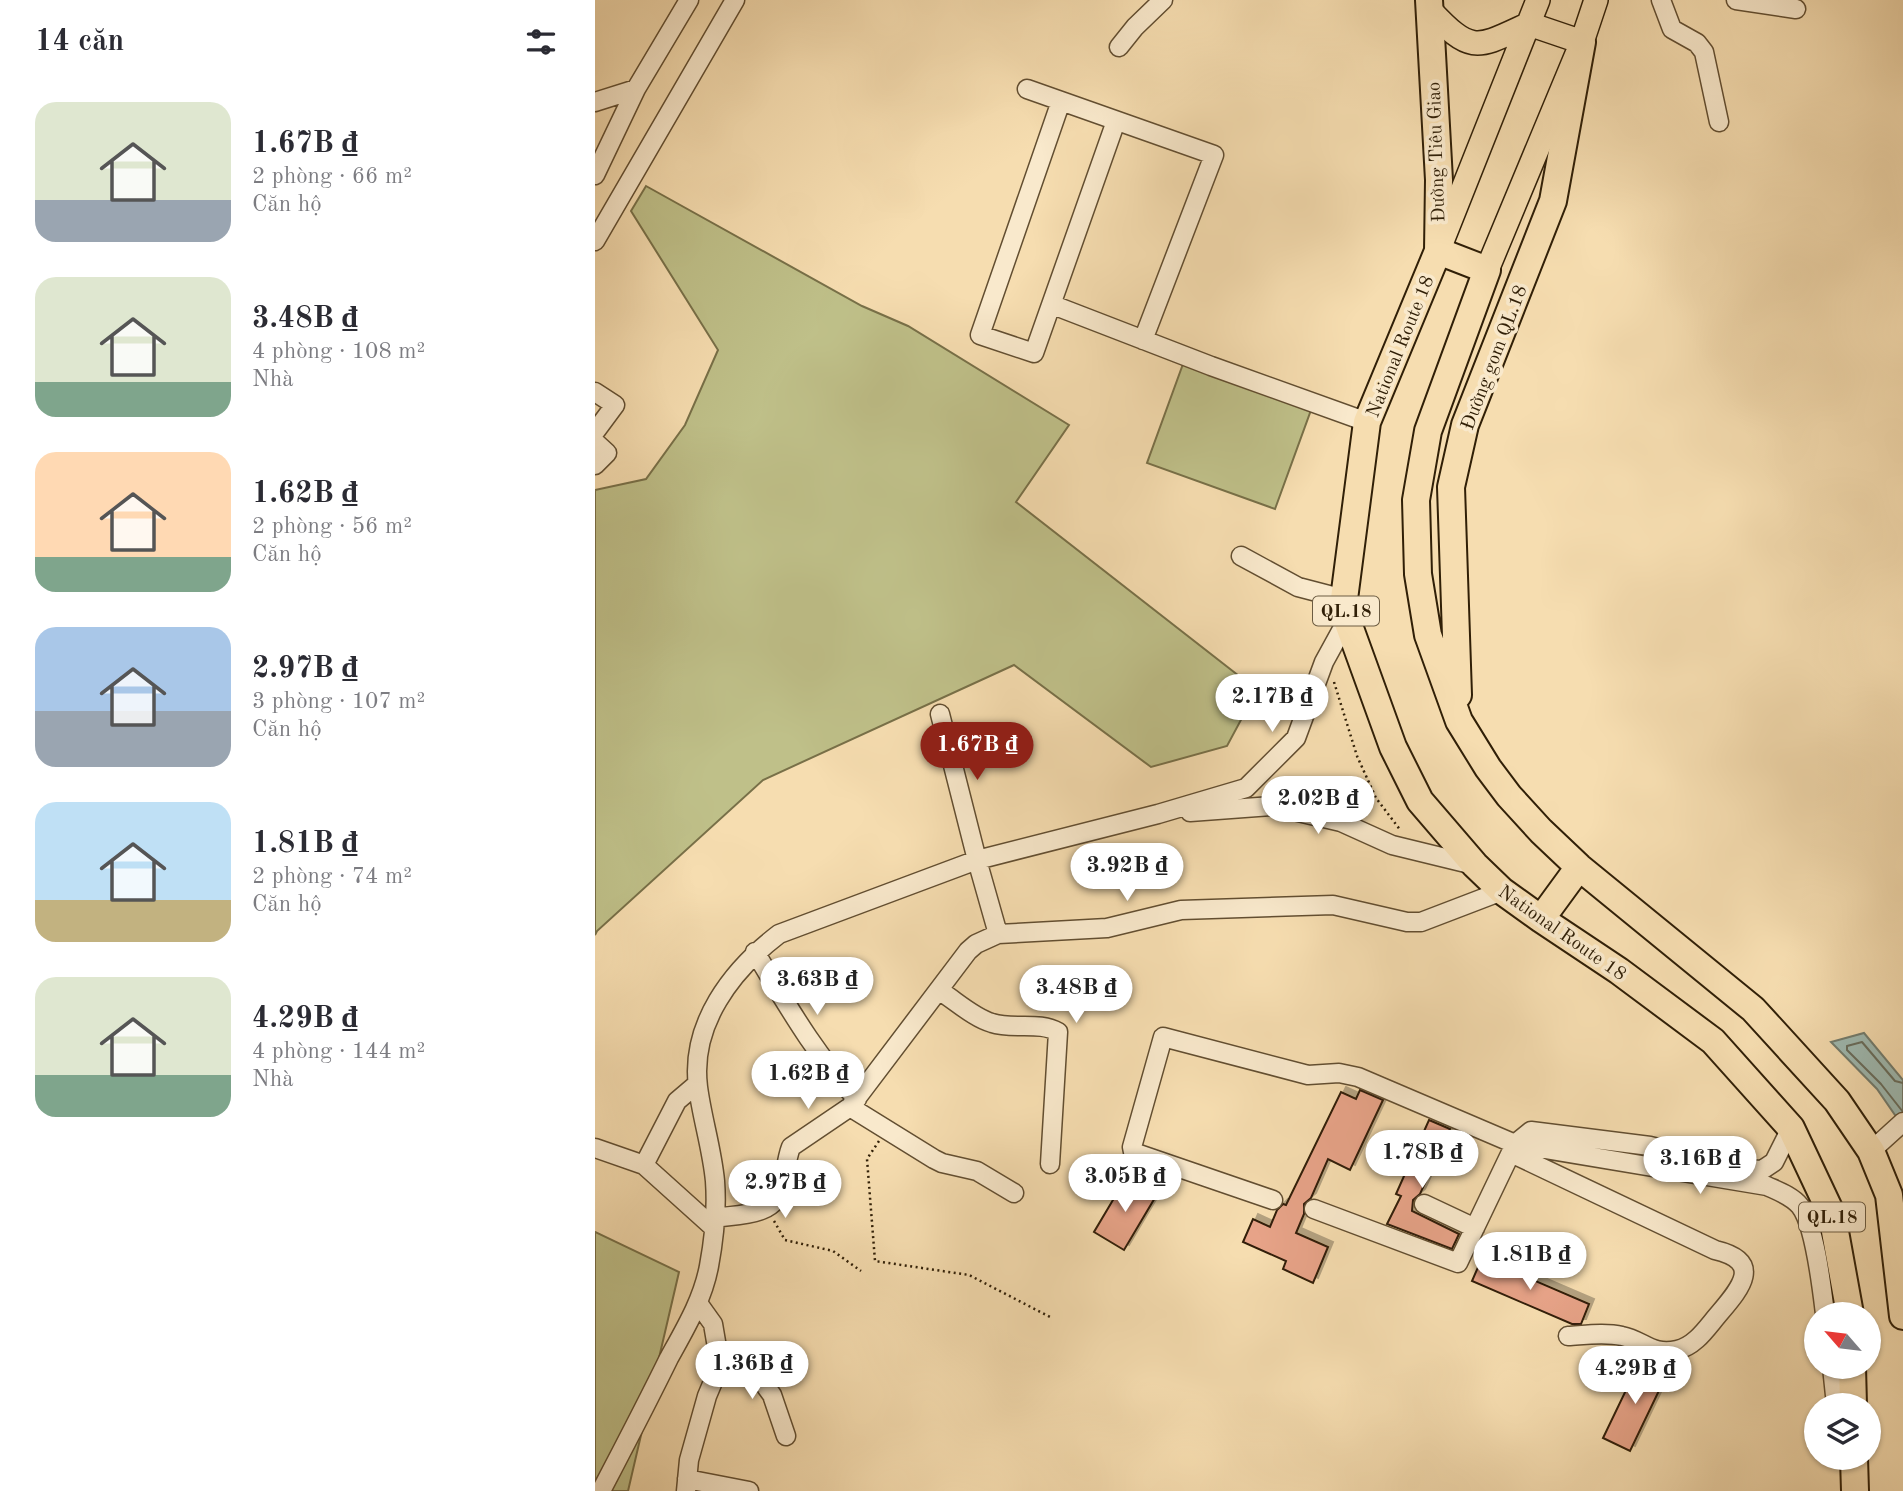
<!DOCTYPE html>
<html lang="vi">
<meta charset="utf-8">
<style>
:root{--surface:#fff;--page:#f7f7f7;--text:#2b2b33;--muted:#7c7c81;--accent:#8f2418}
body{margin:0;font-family:"Old Standard TT",serif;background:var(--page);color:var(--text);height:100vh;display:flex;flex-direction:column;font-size:26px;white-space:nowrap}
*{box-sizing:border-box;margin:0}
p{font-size:23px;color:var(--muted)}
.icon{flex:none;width:38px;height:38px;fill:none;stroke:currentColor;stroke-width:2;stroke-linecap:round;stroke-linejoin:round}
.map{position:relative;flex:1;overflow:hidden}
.side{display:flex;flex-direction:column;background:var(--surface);width:595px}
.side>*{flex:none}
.needle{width:46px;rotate:298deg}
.buttons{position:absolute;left:1209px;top:1302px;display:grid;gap:14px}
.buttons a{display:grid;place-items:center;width:77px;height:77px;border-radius:50%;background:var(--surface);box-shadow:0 2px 5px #0004;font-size:35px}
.price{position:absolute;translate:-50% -60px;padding:0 16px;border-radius:24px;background:#fff;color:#222;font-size:23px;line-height:46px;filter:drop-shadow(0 2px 4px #0008)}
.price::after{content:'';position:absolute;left:50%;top:42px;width:21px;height:16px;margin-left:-10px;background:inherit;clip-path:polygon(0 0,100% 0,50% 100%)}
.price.selected{background:var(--accent);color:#fff}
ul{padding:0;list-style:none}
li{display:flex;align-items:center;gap:21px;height:175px;padding:0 35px}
li span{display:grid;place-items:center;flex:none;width:196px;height:140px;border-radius:21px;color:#555}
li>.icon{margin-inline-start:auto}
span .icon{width:84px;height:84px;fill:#fffc;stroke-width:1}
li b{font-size:30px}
h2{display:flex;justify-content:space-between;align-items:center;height:84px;padding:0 35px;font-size:30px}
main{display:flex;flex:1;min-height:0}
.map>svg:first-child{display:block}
</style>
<main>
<section class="side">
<h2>14 căn<svg class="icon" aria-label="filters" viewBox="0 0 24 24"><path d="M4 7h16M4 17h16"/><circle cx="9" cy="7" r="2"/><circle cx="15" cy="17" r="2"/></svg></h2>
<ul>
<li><span style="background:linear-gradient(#dfe7d0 70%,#9aa5b1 0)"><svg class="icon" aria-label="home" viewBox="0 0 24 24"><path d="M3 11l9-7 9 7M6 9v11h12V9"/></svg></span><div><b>1.67B ₫</b><p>2 phòng · 66 m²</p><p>Căn hộ</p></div></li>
<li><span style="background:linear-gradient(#dfe7d0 75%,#7fa58c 0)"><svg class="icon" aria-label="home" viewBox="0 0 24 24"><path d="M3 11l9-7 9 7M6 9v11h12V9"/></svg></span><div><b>3.48B ₫</b><p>4 phòng · 108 m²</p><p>Nhà</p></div></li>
<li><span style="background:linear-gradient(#ffd9b3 75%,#7fa58c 0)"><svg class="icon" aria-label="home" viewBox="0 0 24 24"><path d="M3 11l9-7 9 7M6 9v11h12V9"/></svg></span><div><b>1.62B ₫</b><p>2 phòng · 56 m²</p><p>Căn hộ</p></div></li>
<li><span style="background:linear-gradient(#a9c7e8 60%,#9aa5b1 0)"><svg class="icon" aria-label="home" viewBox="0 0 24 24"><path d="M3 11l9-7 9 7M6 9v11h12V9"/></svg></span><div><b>2.97B ₫</b><p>3 phòng · 107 m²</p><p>Căn hộ</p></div></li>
<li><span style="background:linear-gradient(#bfe0f5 70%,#c2b280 0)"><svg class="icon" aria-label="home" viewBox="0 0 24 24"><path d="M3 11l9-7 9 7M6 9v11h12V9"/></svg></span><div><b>1.81B ₫</b><p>2 phòng · 74 m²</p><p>Căn hộ</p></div></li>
<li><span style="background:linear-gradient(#dfe7d0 70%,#7fa58c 0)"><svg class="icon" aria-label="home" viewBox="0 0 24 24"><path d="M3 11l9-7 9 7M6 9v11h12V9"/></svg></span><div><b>4.29B ₫</b><p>4 phòng · 144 m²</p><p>Nhà</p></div></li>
</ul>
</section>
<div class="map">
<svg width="1308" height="1491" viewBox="0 0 1308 1491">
<defs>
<filter id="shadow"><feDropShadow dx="5" dy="-5" stdDeviation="0" flood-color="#0004"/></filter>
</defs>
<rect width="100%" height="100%" fill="#f6ddb0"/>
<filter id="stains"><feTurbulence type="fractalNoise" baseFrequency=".00286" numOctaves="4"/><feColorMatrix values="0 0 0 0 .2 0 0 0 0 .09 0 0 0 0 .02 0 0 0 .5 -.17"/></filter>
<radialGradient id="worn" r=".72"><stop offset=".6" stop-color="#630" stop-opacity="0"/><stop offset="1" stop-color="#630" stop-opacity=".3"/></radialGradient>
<path fill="#bfc089" stroke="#787048" stroke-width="2" d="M51 186 267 306 313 326 474 425 421 502 662 690 632 746 556 767 419 665 168 780 2 931 0 935V490L51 479 90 425 123 350 36 211Z
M588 364 716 410 680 509 552 463Z
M0 1232 84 1272 33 1491H0Z"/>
<path fill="#9ebab2" stroke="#727c6e" stroke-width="2" d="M1269 1033 1308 1080V1121L1300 1115 1282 1089 1236 1042Z"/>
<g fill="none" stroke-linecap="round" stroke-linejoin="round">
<path stroke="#676c5c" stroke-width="2" d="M1308 1112 1286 1084 1252 1050V1046L1267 1042 1300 1081 1308 1083"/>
</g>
<path fill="#e7a388" stroke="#301f07" stroke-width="2" filter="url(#shadow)" d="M765 1090 788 1100 755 1170 733 1159 716 1198 709 1204V1214L701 1233 733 1247 718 1283 688 1269 691 1261 648 1242 658 1219 675 1227 682 1210 688 1204 691 1205 746 1092 761 1099Z
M834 1120 855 1129 825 1194 818 1200 817 1211 864 1234 857 1249 792 1224 806 1196 801 1194Z
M531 1178 561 1196 529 1250 499 1232Z
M887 1258 994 1304 986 1324H977L877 1281Z
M1045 1361 1072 1374 1035 1451 1008 1438Z"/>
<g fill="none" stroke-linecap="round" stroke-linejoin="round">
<defs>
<path id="minor" d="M1066 0 1077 29 1102 43 1109 52 1124 122
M1141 0 1201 9
M524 47 540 27 568 0
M432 89 619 155 548 340
M466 101 385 335 439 353 521 121
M0 102 41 89 94 0
M0 175 41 89
M0 241 140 0
M458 305 616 366 772 422
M0 392 20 405 0 432
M0 442 12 453 0 465
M646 556 703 587 749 599
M345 714 382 860 403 934
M595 812 677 806 746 822 797 845 879 865
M160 952C191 1003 220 1055 262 1099
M345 991C361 1001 379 1018 397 1023 418 1030 445 1021 463 1032L455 1164
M255 1107 339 1159 347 1163 382 1171 419 1193
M0 1148 49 1165 119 1228
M1276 1151 1308 1122
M916 1153 1120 1250C1171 1262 1143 1291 1122 1316 1111 1329 1100 1346 1082 1350 1057 1356 1048 1340 1027 1336 1010 1332 990 1335 973 1336
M49 1165 82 1101 102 1084
M678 1200 538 1152 537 1147 568 1037 713 1075 744 1073 763 1077 920 1144 1172 1186C1183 1191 1197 1196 1205 1206 1220 1225 1227 1289 1230 1314
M829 1204 880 1228
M719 1209 863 1263 920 1144 936 1131 1055 1146 1148 1169 1167 1170 1179 1162 1196 1128
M119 1218C145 1214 181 1217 188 1185 191 1172 191 1160 196 1147L255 1107 373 951 381 944 403 934 512 928 586 910 738 905 812 922H826L907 891
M125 1365 169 1384 177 1395 191 1436
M1237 1367 1241 1405
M92 1479 154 1491
M6 1491C29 1447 52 1403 74 1358 90 1329 108 1299 114 1266 119 1239 122 1208 120 1181 117 1149 107 1118 103 1087 95 1024 137 970 184 934L382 860 563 814 651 788 701 738 729 662 752 620
M91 1491 94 1460 112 1396 125 1365 118 1324 103 1303"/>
<path id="major" d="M835 10C877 55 882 48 934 24L987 42
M846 244 943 0
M892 270 987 42 1001 0"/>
<path id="highway" d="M834 0 844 180 843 251 772 422 749 599 752 620 798 747 825 801 880 865 907 891 946 919 1024 971 1118 1041 1196 1128 1237 1215 1255 1314
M843 251 892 270 833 431 821 500 823 574 833 635 864 721 893 768 914 796 946 831 984 867 1158 1009 1242 1101 1276 1151 1294 1195 1308 1316
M863 695 856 487 870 425 958 201 987 42
M946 919 984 867
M1257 1367 1258 1405
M1259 1458 1260 1491"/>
</defs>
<use href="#minor" stroke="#624e31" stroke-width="21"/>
<use href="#major" stroke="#301f07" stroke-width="26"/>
<use href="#highway" stroke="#301f07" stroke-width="30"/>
<path stroke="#301f07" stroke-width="2.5" stroke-dasharray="2 3.5" stroke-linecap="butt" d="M739 682 762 756 781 798 806 831
M284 1141 272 1159 280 1261 374 1275 457 1318
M179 1221 190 1240 238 1251 266 1271"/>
<use href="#minor" stroke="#f9e9cc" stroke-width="18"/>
<use href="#major" stroke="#f6ddb0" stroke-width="23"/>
<use href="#highway" stroke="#f6ddb0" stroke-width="26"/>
</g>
<g text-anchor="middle" stroke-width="7" stroke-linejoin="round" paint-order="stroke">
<g fill="#f9e9cc" stroke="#6c5c42" stroke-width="2">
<rect x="718" y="596.5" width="66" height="29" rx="5"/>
<rect x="1204" y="1202.5" width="66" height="29" rx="5"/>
</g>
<g font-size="18" font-weight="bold" fill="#301f07">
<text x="751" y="617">QL.18</text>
<text x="1237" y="1223">QL.18</text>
</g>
<g font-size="19" fill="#301f07" stroke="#f9e9cc">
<text transform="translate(840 152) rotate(-92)" y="7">Đường Tiêu Giao</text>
<text transform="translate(804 346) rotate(-68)" y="7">National Route 18</text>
<text transform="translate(898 357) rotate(-69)" y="7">Đường gom QL.18</text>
<text transform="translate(968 932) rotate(35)" y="7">National Route 18</text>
</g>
</g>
<rect width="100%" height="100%" filter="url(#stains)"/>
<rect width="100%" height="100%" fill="url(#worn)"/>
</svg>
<div class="buttons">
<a><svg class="needle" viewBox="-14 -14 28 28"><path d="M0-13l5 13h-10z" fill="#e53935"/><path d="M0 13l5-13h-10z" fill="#7c7c81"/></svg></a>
<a><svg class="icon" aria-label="layers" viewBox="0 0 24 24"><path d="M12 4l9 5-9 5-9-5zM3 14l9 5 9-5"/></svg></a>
</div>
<b class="price" style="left:677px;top:734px">2.17B ₫</b>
<b class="price selected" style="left:382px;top:782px">1.67B ₫</b>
<b class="price" style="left:723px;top:836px">2.02B ₫</b>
<b class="price" style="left:532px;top:903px">3.92B ₫</b>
<b class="price" style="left:222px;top:1017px">3.63B ₫</b>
<b class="price" style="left:481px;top:1025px">3.48B ₫</b>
<b class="price" style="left:213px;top:1111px">1.62B ₫</b>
<b class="price" style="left:827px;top:1190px">1.78B ₫</b>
<b class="price" style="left:1105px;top:1196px">3.16B ₫</b>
<b class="price" style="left:530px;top:1214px">3.05B ₫</b>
<b class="price" style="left:190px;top:1220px">2.97B ₫</b>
<b class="price" style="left:935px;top:1292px">1.81B ₫</b>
<b class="price" style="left:157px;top:1401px">1.36B ₫</b>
<b class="price" style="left:1040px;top:1406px">4.29B ₫</b>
</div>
</main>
